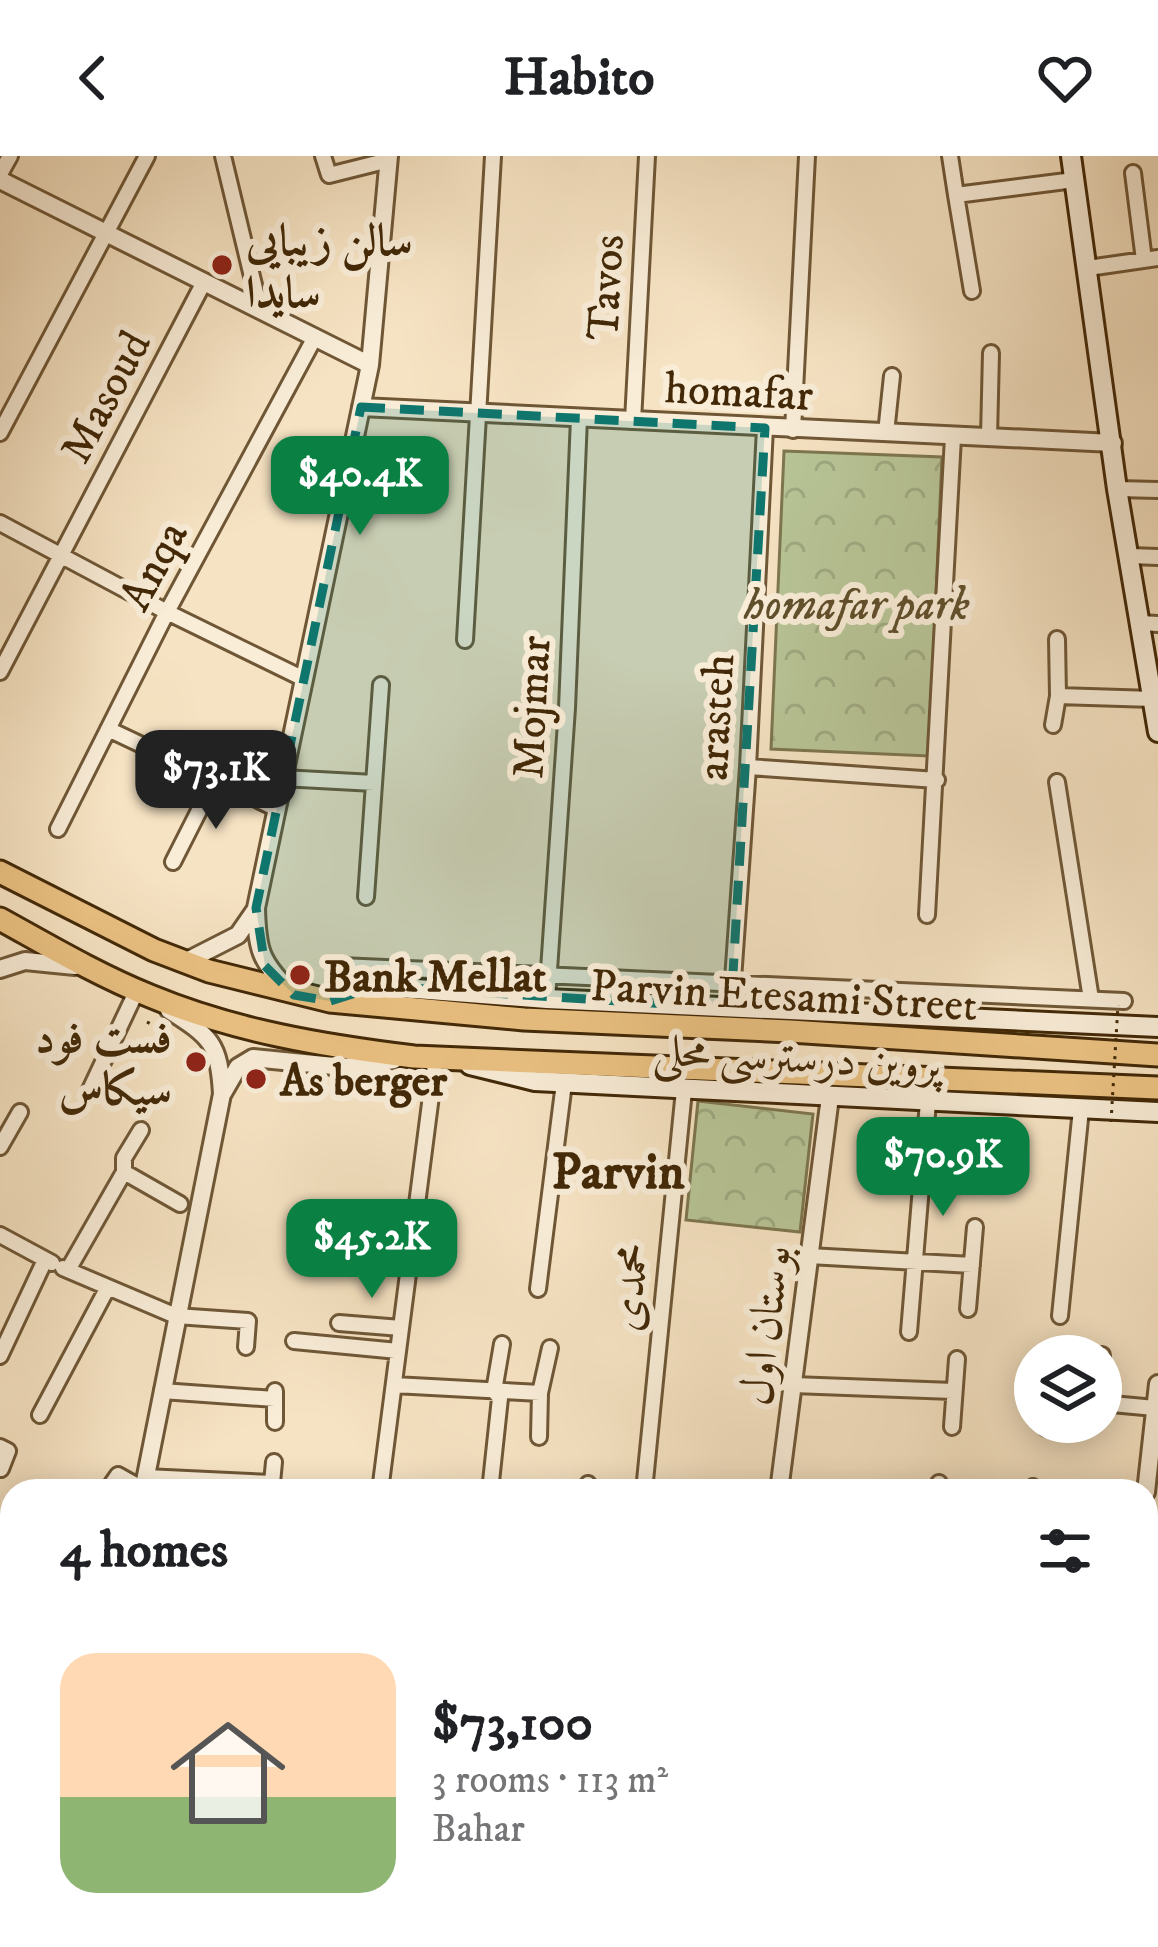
<!DOCTYPE html>
<meta charset="utf-8">
<style>
:root{--surface:#fff;--page:#f2f2f2;--text:#202124;--muted:#757577;--accent:#0b8043}
body{margin:0;font-family:"IM FELL DW Pica",Amiri,serif;background:var(--page);color:var(--text);height:100vh;display:flex;flex-direction:column;font-size:45px;white-space:nowrap}
*{box-sizing:border-box;margin:0}
p{font-size:39px;color:var(--muted)}
.icon{flex:none;width:66px;height:66px;fill:none;stroke:currentColor;stroke-width:2;stroke-linecap:round;stroke-linejoin:round}
.map{position:relative;flex:1;overflow:hidden}
.drawer{position:absolute;left:0px;top:1323px;width:1158px;height:468px;display:flex;flex-direction:column;background:var(--surface);border-radius:36px 36px 0 0;box-shadow:0 6px 30px #0003}
.drawer>*{flex:none}
.controls{position:absolute;left:1014px;top:1179px;display:grid;gap:24px}
.controls a{display:grid;place-items:center;width:108px;height:108px;border-radius:50%;background:var(--surface);box-shadow:0 6px 30px #0003;font-size:60px}
.price{position:absolute;translate:-50% -102px;padding:0 27px;border-radius:24px;background:var(--accent);color:#fff;font-size:39px;line-height:78px;filter:drop-shadow(0 3px 6px #0008)}
.price::after{content:'';position:absolute;left:50%;top:72px;width:36px;height:27px;margin-left:-18px;background:inherit;clip-path:polygon(0 0,100% 0,50% 100%)}
.price.current{background:#222;color:#fff}
ul{padding:0;list-style:none}
li{display:flex;align-items:center;gap:36px;height:300px;padding:0 60px}
li span{display:grid;place-items:center;flex:none;width:336px;height:240px;border-radius:36px;color:#555}
li>.icon{margin-inline-start:auto}
span .icon{width:144px;height:144px;fill:#fffc;stroke-width:1}
li b{font-size:51px}
h2{display:flex;justify-content:space-between;align-items:center;height:144px;padding:0 60px;font-size:51px}
header{display:flex;justify-content:space-between;align-items:center;height:156px;padding:0 60px;background:var(--surface);font-size:54px;font-weight:800}
.map>svg:first-child{display:block}
</style>
<header><svg class="icon" aria-label="back" viewBox="0 0 24 24"><path d="M15 5l-7 7 7 7"/></svg>Habito<svg class="icon" aria-label="heart" viewBox="0 0 24 24"><path d="M12 20l-8-8c-3-5 5-10 8-4 3-6 11-1 8 4z"/></svg></header>
<div class="map">
<svg width="1158" height="1791" viewBox="0 0 1158 1791">
<defs>
<pattern id="park-crowns" width="20" height="18" patternUnits="userSpaceOnUse" patternTransform="scale(3)"><rect width="20" height="18" fill="#b8c597"/><path d="M2 6a3 3 0 1 1 6 0M12 15a3 3 0 1 1 6 0" fill="none" stroke="#9fa981"/></pattern>
</defs>
<rect width="100%" height="100%" fill="#f6e3c3"/>
<filter id="stains"><feTurbulence type="fractalNoise" baseFrequency=".00167" numOctaves="4"/><feColorMatrix values="0 0 0 0 .2 0 0 0 0 .09 0 0 0 0 .02 0 0 0 .5 -.17"/></filter>
<radialGradient id="worn" r=".72"><stop offset=".6" stop-color="#630" stop-opacity="0"/><stop offset="1" stop-color="#630" stop-opacity=".3"/></radialGradient>
<path fill="url(#park-crowns)" stroke="#7d764f" stroke-width="3" d="M784 295 942 301 929 600 771 593Z
M698 945 813 958 800 1076 686 1064Z
M1146 1737 1154 1741 1150 1791H1113L1114 1779H1146Z"/>
<g fill="none" stroke-linecap="round" stroke-linejoin="round">
<defs>
<path id="minor" d="M223 0 256 137 266 157
M323 0 329 19 389 4
M950 0 956 39
M1133 17 1144 104
M0 18 10 0
M1088 112 1158 102
M972 135 956 39 1074 24
M633 265 647 0
M793 274 807 0
M0 277 147 0
M886 277 892 220
M989 281 991 197
M1117 333 1158 334
M0 367 167 456 302 522
M1130 400 1158 401
M1140 467 1158 468
M1057 483 1058 540 1153 543
M465 484 493 0
M0 516 204 126
M1053 569 1058 540
M108 573 277 653
M748 611 937 624
M282 622 374 627
M1057 626 1091 843
M58 673 167 456 315 181
M173 706 215 623
M366 741 381 529
M927 759 953 281
M340 810 1124 845
M547 843 567 552 579 262
M731 852 748 611 765 272
M88 938 137 834
M0 991 20 956
M124 1016V1002L141 974
M332 1075 413 1080
M0 1079 52 1107
M809 1100 972 1109
M63 1112 176 1160 248 1165 246 1191
M68 1114 124 1016 180 1048
M538 1133 564 927
M968 1153 975 1071
M1060 1160 1081 953
M339 1167 401 1172
M909 1176 928 946
M294 1185 398 1195
M0 1200 45 1104
M1050 1200V1199
M1101 1223 1102 1199
M394 1229 540 1237
M793 1229 953 1235
M162 1235 275 1243
M275 1235V1266
M1101 1247 1155 1252
M40 1259 108 1131
M952 1271 957 1203
M1046 1272V1266
M539 1281 540 1237 550 1192
M0 1291 8 1295 1 1313
M145 1321 272 1327 274 1306
M109 1332 118 1319 143 1333
M380 1335 436 901
M490 1335 500 1242 494 1235 502 1188
M587 1335 588 1328
M644 1335 684 934
M938 1335 939 1327
M1032 1335 1033 1331
M1146 1387 1158 1388
M1146 1580H1158
M1146 1618H1150
M432 1779 496 1791
M243 1791 244 1779
M729 1791 730 1779
M853 1791 854 1779"/>
<path id="tertiary" d="M0 24 370 209
M361 251 1113 287
M185 806 238 779 256 753
M0 813 25 805 75 810
M289 834C260 805 257 793 256 752L370 209 389 0
M223 937 238 911 253 902 344 911 394 904
M143 1335 222 938C219 887 211 881 169 854
M779 1335 830 941
M1146 1336 1158 1228
M0 1440 12 1446
M1146 1712 1158 1714
M91 1791 92 1779
M540 1791 542 1779
M1102 1791 1103 1779"/>
<path id="secondary" d="M1071 0 1117 333 1158 576
M332 845 378 830 547 843 1158 871
M470 909 535 925 1158 956"/>
<path id="primary" d="M0 716 154 794 209 815 330 845 524 863 790 875 1158 899
M0 763C49 790 98 819 150 840 234 875 324 890 414 901L1158 932"/>
</defs>
<use href="#minor" stroke="#6f5736" stroke-width="20"/>
<use href="#tertiary" stroke="#6f5736" stroke-width="22"/>
<use href="#secondary" stroke="#422807" stroke-width="24"/>
<use href="#primary" stroke="#422807" stroke-width="27"/>
<path stroke="#422807" stroke-width="3" stroke-dasharray="3 6" stroke-linecap="butt" d="M147 866 162 874"/>
<use href="#minor" stroke="#f9edd8" stroke-width="14"/>
<use href="#tertiary" stroke="#f9edd8" stroke-width="16"/>
<use href="#secondary" stroke="#f9edd8" stroke-width="18"/>
<use href="#primary" stroke="#ebc282" stroke-width="21"/>
<path stroke="#422807" stroke-width="3" stroke-dasharray="3 6" stroke-linecap="butt" d="M1111 966 1118 849"/>
</g>
<path fill="#c19678" stroke="#422807" stroke-width="3" d="M1146 1647 1158 1649V1702L1146 1700Z"/>
<path fill="#e0ae8c" stroke="#422807" stroke-width="3" d="M1146 1647 1158 1649V1687L1146 1685Z"/>
<path fill="#0f766e" fill-opacity="0.2" stroke="#0f766e" stroke-width="9" stroke-dasharray="24 15" stroke-linejoin="round" d="M361 251 765 272 731 852 378 830 330 845 294 839 265 810 256 752Z"/>
<g fill="#8f2418" stroke="#f9edd8" stroke-width="4.5">
<circle cx="222" cy="109" r="12"/>
<circle cx="300" cy="819" r="12"/>
<circle cx="196" cy="906" r="12"/>
<circle cx="256" cy="923" r="12"/>
</g>
<g text-anchor="middle" stroke-width="12" stroke-linejoin="round" paint-order="stroke">
<g font-size="45" font-weight="bold" fill="#422807" stroke="#f9edd8" text-anchor="start">
<text x="246" y="99">سالن زیبایی<tspan x="246" dy="52">سایدا</tspan></text>
<text x="324" y="835">Bank Mellat</text>
<text x="172" y="896" text-anchor="end">فست فود<tspan x="172" dy="52">سیکاس</tspan></text>
<text x="280" y="939">As berger</text>
</g>
<g font-size="45" fill="#422807" stroke="#f9edd8">
<text transform="translate(604 131) rotate(-87)" y="16">Tavos</text>
<text transform="translate(739 234) rotate(3)" y="16">homafar</text>
<text transform="translate(104 240) rotate(-62)" y="16">Masoud</text>
<text transform="translate(152 409) rotate(-62)" y="16">Anqa</text>
<text transform="translate(530 551) rotate(-87)" y="16">Mojmar</text>
<text transform="translate(714 561) rotate(-87)" y="16">arasteh</text>
<text transform="translate(784 838) rotate(3)" y="16">Parvin Etesami Street</text>
<text transform="translate(797 900) rotate(3)" y="16">پروین درسترسی محلی</text>
<text transform="translate(628 1131) rotate(-84)" y="16">محمدی</text>
<text transform="translate(764 1169) rotate(-83)" y="16">بوستان اول</text>
</g>
<g font-size="45" font-style="italic" fill="#604f2b" stroke="#f9edd8">
<text x="857" y="463">homafar park</text>
</g>
<g font-size="51" font-weight="bold" fill="#422807" stroke="#f9edd8">
<text x="618" y="1032">Parvin</text>
</g>
</g>
<rect width="100%" height="100%" filter="url(#stains)"/>
<rect width="100%" height="100%" fill="url(#worn)"/>
</svg>
<div class="controls">
<a><svg class="icon" aria-label="layers" viewBox="0 0 24 24"><path d="M12 4l9 5-9 5-9-5zM3 14l9 5 9-5"/></svg></a>
</div>
<b class="price" style="left:360px;top:382px">$40.4K</b>
<b class="price current" style="left:216px;top:676px">$73.1K</b>
<b class="price" style="left:943px;top:1063px">$70.9K</b>
<b class="price" style="left:372px;top:1145px">$45.2K</b>
<section class="drawer">
<h2>4 homes<svg class="icon" aria-label="filters" viewBox="0 0 24 24"><path d="M4 7h16M4 17h16"/><circle cx="9" cy="7" r="2"/><circle cx="15" cy="17" r="2"/></svg></h2>
<ul>
<li><span style="background:linear-gradient(#ffd9b3 60%,#8fb573 0)"><svg class="icon" aria-label="home" viewBox="0 0 24 24"><path d="M3 11l9-7 9 7M6 9v11h12V9"/></svg></span><div><b>$73,100</b><p>3 rooms · 113 m²</p><p>Bahar</p></div></li>
</ul>
</section>
</div>
